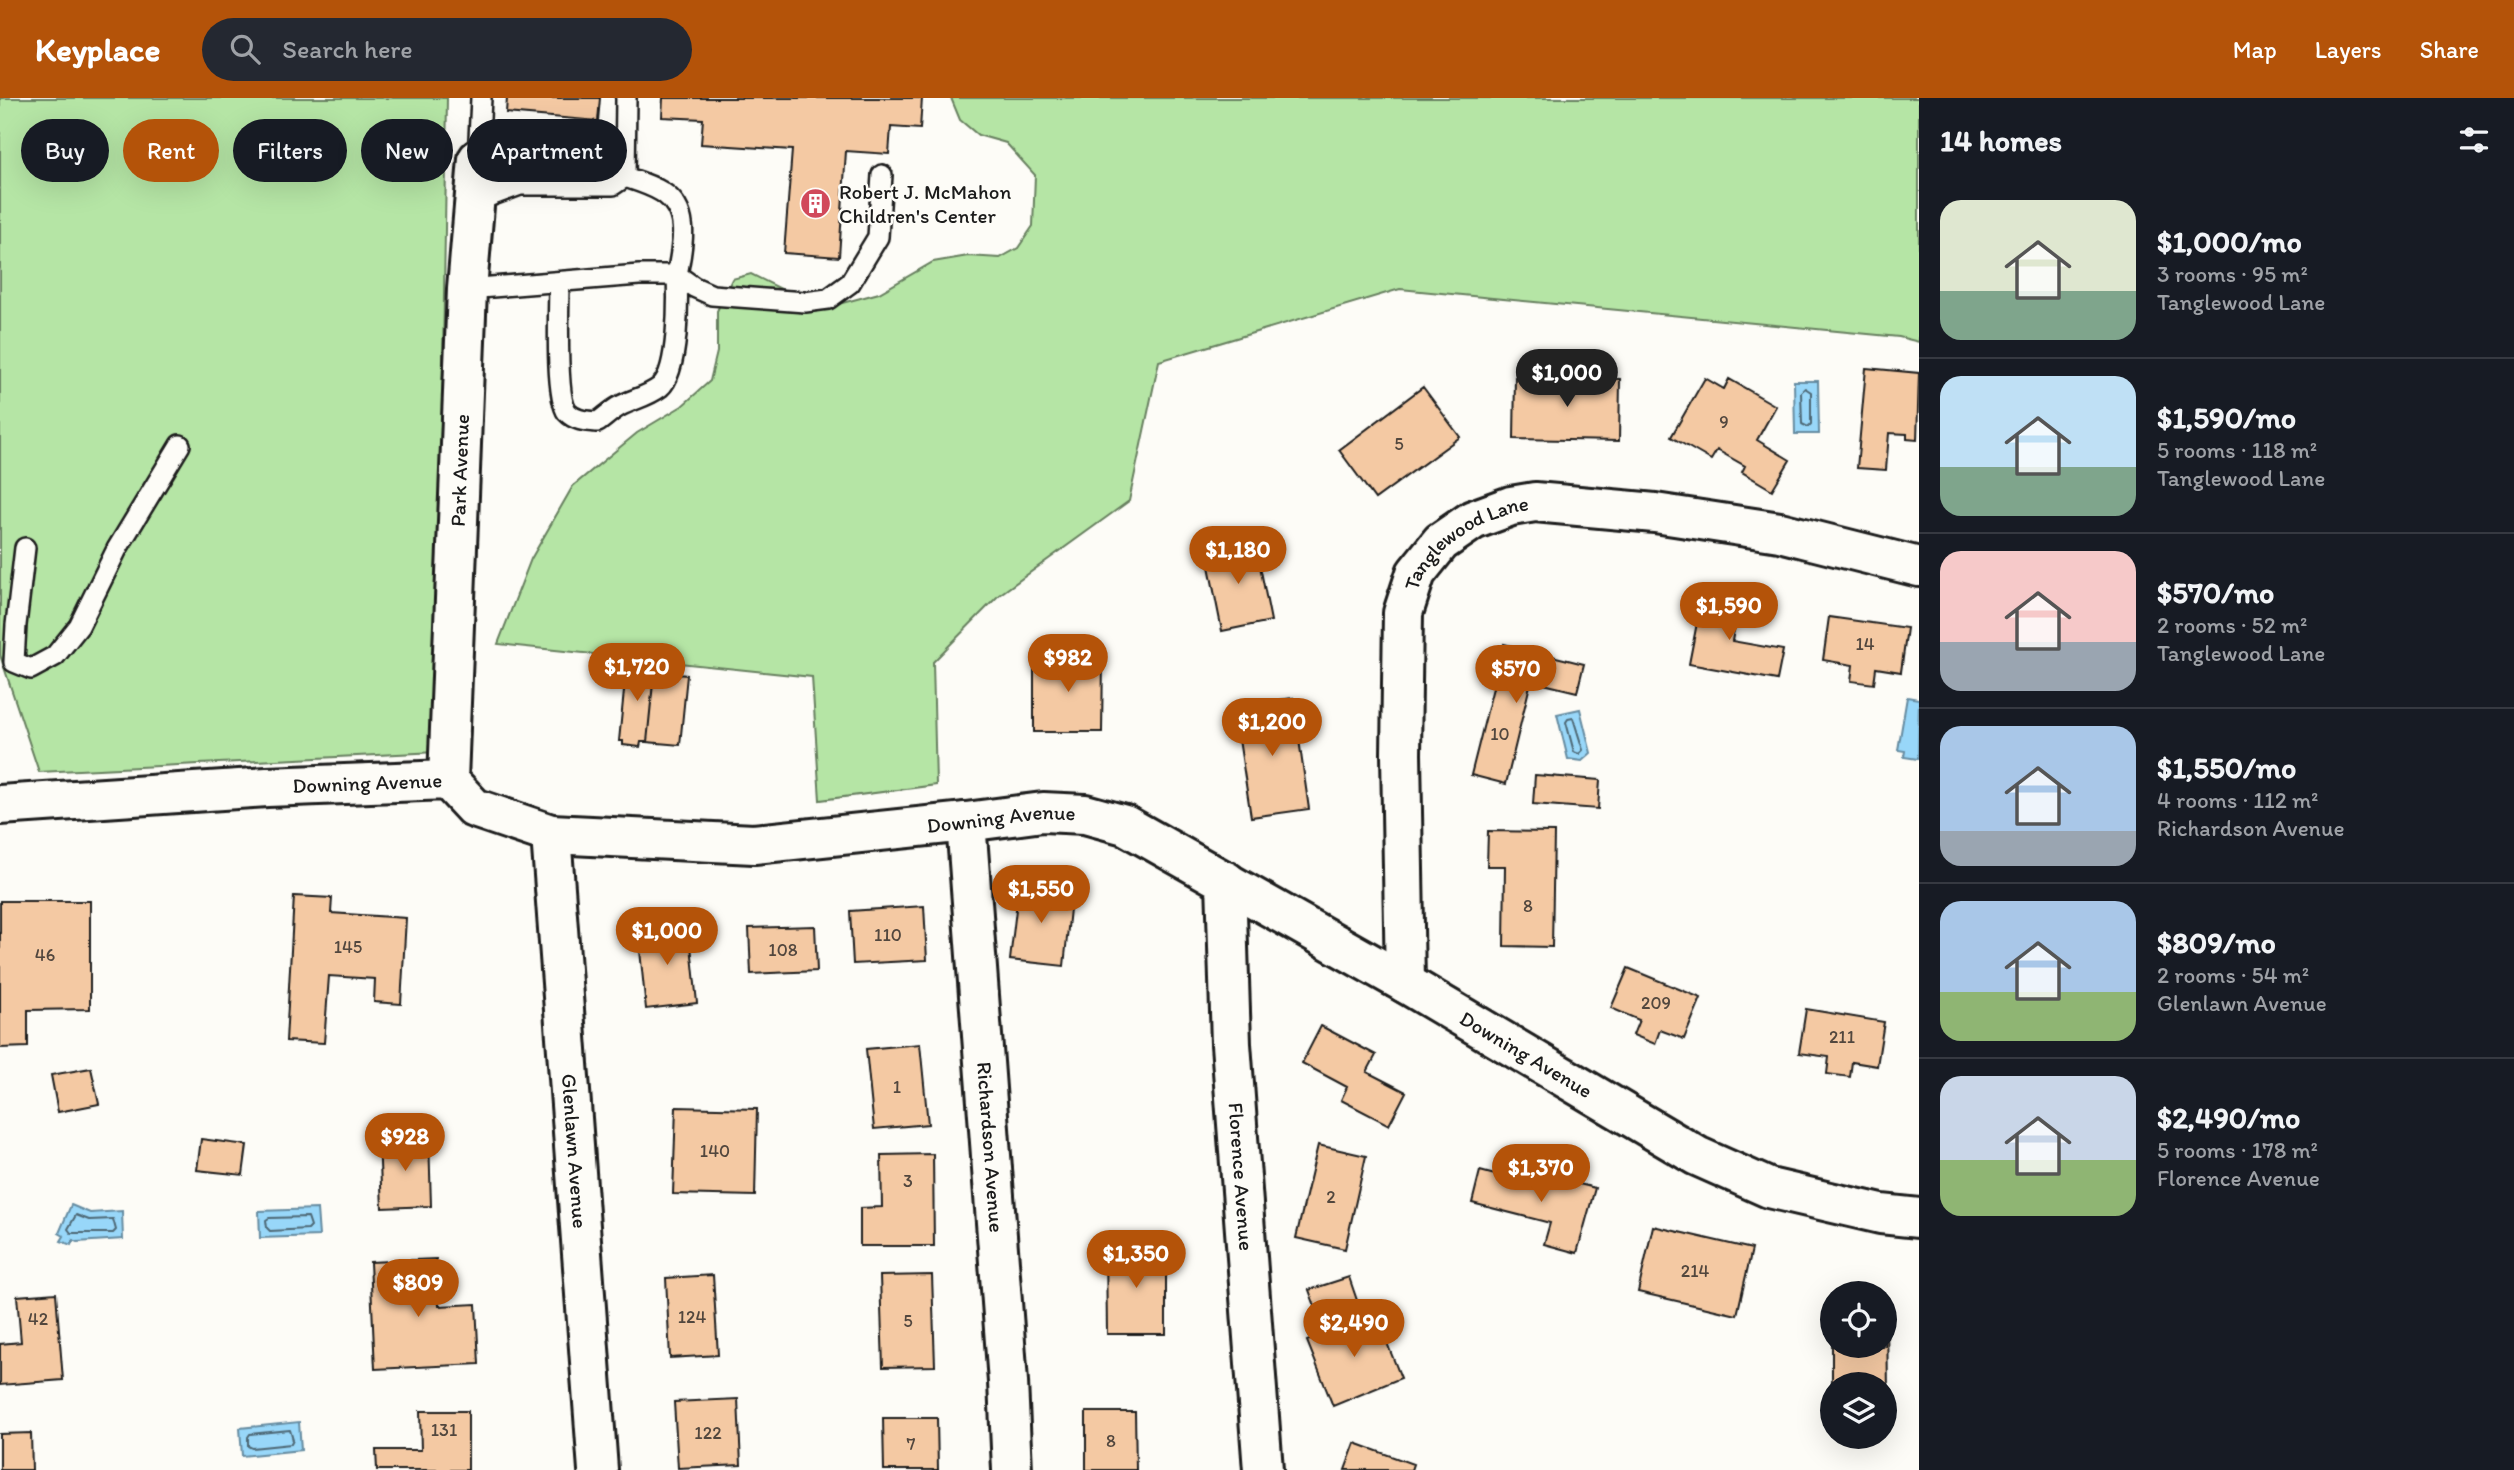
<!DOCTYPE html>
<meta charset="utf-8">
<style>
:root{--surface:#171b24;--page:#242831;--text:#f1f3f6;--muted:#9ea1a6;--line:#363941;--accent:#b45309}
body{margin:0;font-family:Itim,sans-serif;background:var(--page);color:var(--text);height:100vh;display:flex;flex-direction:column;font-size:26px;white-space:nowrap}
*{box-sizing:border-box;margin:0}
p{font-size:23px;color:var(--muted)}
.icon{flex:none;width:38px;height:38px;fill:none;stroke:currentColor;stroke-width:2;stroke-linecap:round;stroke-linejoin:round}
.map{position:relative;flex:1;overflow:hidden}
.sheet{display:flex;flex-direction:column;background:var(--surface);width:595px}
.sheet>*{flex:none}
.top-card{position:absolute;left:21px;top:21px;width:665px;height:63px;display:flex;gap:14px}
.buttons{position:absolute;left:1820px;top:1183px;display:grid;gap:14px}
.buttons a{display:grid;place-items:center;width:77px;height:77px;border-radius:50%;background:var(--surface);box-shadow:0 7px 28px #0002;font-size:35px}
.price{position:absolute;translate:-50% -60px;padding:0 16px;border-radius:24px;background:var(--accent);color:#fff;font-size:23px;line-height:46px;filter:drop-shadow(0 2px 4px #0008)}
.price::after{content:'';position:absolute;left:50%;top:42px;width:21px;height:16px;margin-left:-10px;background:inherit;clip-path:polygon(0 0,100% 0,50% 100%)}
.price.active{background:#222;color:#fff}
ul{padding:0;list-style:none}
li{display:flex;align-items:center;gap:21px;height:175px;padding:0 21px}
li+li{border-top:2px solid var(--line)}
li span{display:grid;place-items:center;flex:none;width:196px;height:140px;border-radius:21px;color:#555}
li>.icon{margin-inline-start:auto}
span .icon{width:84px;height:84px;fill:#fffc;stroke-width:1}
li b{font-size:30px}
h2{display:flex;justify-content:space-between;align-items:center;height:84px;padding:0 21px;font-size:30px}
.tag{padding:0 24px;border-radius:32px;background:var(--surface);box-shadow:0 7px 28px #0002;font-size:24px;line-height:63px}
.tag.active{background:var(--accent);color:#fff}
header{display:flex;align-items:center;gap:42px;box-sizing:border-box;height:98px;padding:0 35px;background:var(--accent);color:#fff}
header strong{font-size:33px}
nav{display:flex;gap:38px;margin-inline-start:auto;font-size:24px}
.search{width:490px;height:63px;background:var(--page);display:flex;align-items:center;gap:18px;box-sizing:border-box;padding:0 24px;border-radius:38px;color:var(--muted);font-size:26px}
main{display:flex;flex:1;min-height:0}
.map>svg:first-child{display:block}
</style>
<header>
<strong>Keyplace</strong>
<div class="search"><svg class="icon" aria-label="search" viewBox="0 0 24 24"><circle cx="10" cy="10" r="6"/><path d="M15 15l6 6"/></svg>Search here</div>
<nav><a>Map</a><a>Layers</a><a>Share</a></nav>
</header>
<main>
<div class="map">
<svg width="1919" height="1372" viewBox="0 0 1919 1372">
<rect width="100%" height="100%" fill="#fdfcf7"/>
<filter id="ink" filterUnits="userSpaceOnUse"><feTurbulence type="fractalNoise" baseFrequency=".0143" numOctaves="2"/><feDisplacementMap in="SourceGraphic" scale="14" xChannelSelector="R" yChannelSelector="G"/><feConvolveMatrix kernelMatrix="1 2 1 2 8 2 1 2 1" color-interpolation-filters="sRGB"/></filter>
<g filter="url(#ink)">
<path fill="#b5e5a5" stroke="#688060" stroke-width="2" d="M0 0H447L437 654 39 674 0 557Z
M951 0H1919V244L1899 239 1400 191 1159 263 1129 403 999 497 933 564 936 687 820 702 812 579 498 546 531 461 573 388 637 335 682 308 710 283 717 254V213L732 181 751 176 787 194 835 207 879 195 933 164 968 158 1000 160 1018 150 1033 128 1035 77 1006 45 978 37 960 22Z"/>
<path fill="#98d7f9" stroke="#668ca1" stroke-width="2" d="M1794 283H1818L1819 336H1795Z
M1907 599 1919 601 1918 661 1904 659 1905 653 1898 652Z
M1580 611 1591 655 1582 663 1568 661 1557 616Z
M71 1107 90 1115 122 1113 123 1141 77 1144 73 1142 71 1147 61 1143 64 1138 59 1135Z
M317 1111 319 1138 260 1140 259 1113Z
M299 1324 301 1352 242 1358 240 1330Z"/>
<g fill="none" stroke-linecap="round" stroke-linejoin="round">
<path stroke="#4e6774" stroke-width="2" d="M1805 290 1811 294V326L1808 329 1802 326 1801 294Z
M1573 620 1583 652 1579 656 1574 654 1566 624 1568 621Z
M76 1117 89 1122 113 1121 116 1132 113 1135H71L68 1131Z
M308 1119 311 1128 308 1131 270 1133 267 1130 266 1122 269 1120Z
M290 1332 293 1342 291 1346 252 1350 248 1348V1339L250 1336Z"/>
</g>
<path fill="#f4c9a3" stroke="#1c1c1c" stroke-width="2" d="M507 0H600L598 23 506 15Z
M663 0H922L920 31 891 29 889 56 846 53 839 159 784 155 792 52 701 46 703 21 662 19Z
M1866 270 1919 275 1917 342 1907 341V336L1889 335 1886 372 1857 370Z
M1515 279 1620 281 1619 343 1514 341Z
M1705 280 1724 291 1729 281 1776 308 1757 342 1790 362 1772 392 1742 374 1745 368 1717 352 1711 362 1671 339Z
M1423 289 1460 339 1375 401 1339 352Z
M1255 443 1271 523 1222 533 1206 453Z
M1703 494 1740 500 1732 543 1783 552 1777 582 1689 566Z
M1829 519 1907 530 1901 574 1876 570 1874 586 1851 583 1853 567 1823 562Z
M1504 546 1584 566 1577 594 1531 583 1506 686 1471 677Z
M1034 558 1103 559 1102 634H1034Z
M627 563 655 566 647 644H641L640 649 623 647V643H619Z
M654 574 687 577 680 647 647 644Z
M1293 600 1309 711 1251 719 1234 609Z
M1535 677 1600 682 1598 711 1533 706Z
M1488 733 1554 734 1552 849 1504 848 1505 768H1487Z
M1019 786 1072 792 1064 868 1010 862Z
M294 798 332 800 331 815 406 820 401 906 374 904 375 881 329 878 324 945 286 943Z
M0 803H90V911L28 912V949L0 950Z
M924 808 927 862 853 866 850 813Z
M689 828 697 905 646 911 638 833Z
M815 828 817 873 751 876 749 830Z
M1628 870 1701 900 1684 941 1660 932 1655 946 1633 937 1639 922 1611 910Z
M1806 911 1884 924 1877 968 1852 964 1850 979 1827 976 1829 959 1799 955Z
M1321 928 1376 957 1367 974 1406 994 1389 1027 1341 1002 1347 989 1302 965Z
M920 946 928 1026 874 1031 866 951Z
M91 970 99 1006 58 1014 51 977Z
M676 1009 757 1011 755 1098 673 1096Z
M429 1040 431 1108 382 1110 379 1042Z
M201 1041 247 1047 243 1077 197 1072Z
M1318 1047 1366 1058 1345 1151 1296 1140Z
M933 1056 934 1148H860V1110L882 1109 881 1057Z
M1480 1073 1529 1086 1532 1074 1595 1090 1577 1155 1544 1146 1550 1125 1472 1105Z
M1653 1128 1752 1151 1737 1217 1638 1194Z
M1166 1147V1236H1107L1106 1148Z
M436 1161 439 1208 476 1206 479 1266 375 1271 370 1164Z
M713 1177 718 1257 670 1260 666 1180Z
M932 1177 935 1268 883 1269 880 1178Z
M1349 1179 1361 1214 1322 1227 1309 1192Z
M56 1195 63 1282 0 1287V1246L21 1244 17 1198Z
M1375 1215 1401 1280 1333 1308 1307 1243Z
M1832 1217V1248H1885V1217H1887L1888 1296H1885V1286H1832Z
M738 1301 741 1367 678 1370 674 1304Z
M420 1313H468V1372H377L376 1352H421Z
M1086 1314H1135L1136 1372H1086Z
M883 1320H937L938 1372H884Z
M31 1335 32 1372H0V1336Z
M1355 1345 1413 1366 1411 1372H1345Z"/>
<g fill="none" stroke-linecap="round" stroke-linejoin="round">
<defs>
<path id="lane" d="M478 61 481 0
M625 79C637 83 651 87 662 94 692 113 682 149 677 177L694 189 712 197 805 204 828 201 850 185 878 139 882 77
M474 104 520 87H613L625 79 626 0
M467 191 639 177H677C678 202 679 273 660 289 647 299 633 301 620 308 612 312 605 319 598 324 587 323 575 323 567 314 555 298 559 208 559 184
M25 450 16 527 14 564 31 571 55 558 79 528 117 451 180 347"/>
<g id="street">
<path id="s1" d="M448 682 467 191 478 61"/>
<path id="s2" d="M0 707 267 689 448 682 474 710 551 736 754 746 966 724 1043 714 1085 716 1125 727 1405 885 1697 1058 1769 1090 1881 1116 1919 1120"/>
<path id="s3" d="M966 724 1008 1284 1012 1372"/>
<path id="s4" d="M551 736 598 1372"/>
<path id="s5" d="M1226 783 1231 946 1263 1372"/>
<path id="s6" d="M1405 885 1401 656 1403 515 1416 475 1441 444 1473 422 1511 408 1535 404 1655 415 1780 434 1919 469"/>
</g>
</defs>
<use href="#lane" stroke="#1c1c1c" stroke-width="24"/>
<use href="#street" stroke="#1c1c1c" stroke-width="44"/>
<use href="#lane" stroke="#fdfcf7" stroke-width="19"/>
<use href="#street" stroke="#fdfcf7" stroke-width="38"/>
</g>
</g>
<defs>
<symbol id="building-disc" viewBox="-11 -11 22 22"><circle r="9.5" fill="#d1495b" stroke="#fdfcf7"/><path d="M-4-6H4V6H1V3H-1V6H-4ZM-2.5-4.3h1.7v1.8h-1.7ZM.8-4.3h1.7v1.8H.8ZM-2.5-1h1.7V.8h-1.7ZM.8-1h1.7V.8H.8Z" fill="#fff"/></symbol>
</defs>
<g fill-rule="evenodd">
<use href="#building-disc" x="798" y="88" width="35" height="35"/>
</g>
<g text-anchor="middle" stroke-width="5" stroke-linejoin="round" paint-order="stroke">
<g font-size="18" fill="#52473e">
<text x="1724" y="330">9</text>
<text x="1399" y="352">5</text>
<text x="1865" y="552">14</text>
<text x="1500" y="642">10</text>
<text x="1528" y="814">8</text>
<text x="888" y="843">110</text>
<text x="348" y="855">145</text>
<text x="783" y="858">108</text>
<text x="45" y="863">46</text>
<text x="1656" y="911">209</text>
<text x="1842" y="945">211</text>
<text x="897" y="995">1</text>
<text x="715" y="1059">140</text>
<text x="908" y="1089">3</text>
<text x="1331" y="1105">2</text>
<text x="1695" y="1179">214</text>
<text x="692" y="1225">124</text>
<text x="38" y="1227">42</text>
<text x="908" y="1229">5</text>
<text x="444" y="1338">131</text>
<text x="708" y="1341">122</text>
<text x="1111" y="1349">8</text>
<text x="911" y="1352">7</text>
</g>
<g font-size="21" fill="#1c1c1c" stroke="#fdfcf7" text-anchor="start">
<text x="839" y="101">Robert J. McMahon<tspan x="839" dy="24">Children's Center</tspan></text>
</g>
<g font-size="21" fill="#1c1c1c" stroke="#fdfcf7">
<text dy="7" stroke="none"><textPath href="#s1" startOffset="310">Park Avenue</textPath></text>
<text dy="7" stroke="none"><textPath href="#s6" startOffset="472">Tanglewood Lane</textPath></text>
<text dy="7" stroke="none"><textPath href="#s2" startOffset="368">Downing Avenue</textPath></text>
<text dy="7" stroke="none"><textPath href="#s2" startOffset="1020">Downing Avenue</textPath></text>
<text dy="7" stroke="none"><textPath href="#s2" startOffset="1608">Downing Avenue</textPath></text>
<text dy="7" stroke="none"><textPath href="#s3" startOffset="326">Richardson Avenue</textPath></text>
<text dy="7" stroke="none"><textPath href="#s4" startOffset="318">Glenlawn Avenue</textPath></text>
<text dy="7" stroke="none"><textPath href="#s5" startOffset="296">Florence Avenue</textPath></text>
</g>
</g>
</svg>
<div class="buttons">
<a><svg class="icon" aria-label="locate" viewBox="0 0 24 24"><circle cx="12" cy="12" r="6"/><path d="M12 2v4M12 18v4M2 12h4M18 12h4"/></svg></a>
<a><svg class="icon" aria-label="layers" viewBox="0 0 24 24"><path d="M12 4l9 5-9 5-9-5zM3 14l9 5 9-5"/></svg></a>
</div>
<b class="price active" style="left:1567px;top:311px">$1,000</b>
<b class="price" style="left:1238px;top:488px">$1,180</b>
<b class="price" style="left:1729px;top:544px">$1,590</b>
<b class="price" style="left:1068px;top:596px">$982</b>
<b class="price" style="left:637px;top:605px">$1,720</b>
<b class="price" style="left:1516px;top:607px">$570</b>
<b class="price" style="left:1272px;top:660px">$1,200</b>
<b class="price" style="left:1041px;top:827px">$1,550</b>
<b class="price" style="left:667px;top:869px">$1,000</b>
<b class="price" style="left:405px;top:1075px">$928</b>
<b class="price" style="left:1541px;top:1106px">$1,370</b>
<b class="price" style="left:1136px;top:1192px">$1,350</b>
<b class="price" style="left:418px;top:1221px">$809</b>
<b class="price" style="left:1354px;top:1261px">$2,490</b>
<div class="top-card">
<a class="tag">Buy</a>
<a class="tag active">Rent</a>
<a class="tag">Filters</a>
<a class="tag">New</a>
<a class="tag">Apartment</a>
</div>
</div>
<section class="sheet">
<h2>14 homes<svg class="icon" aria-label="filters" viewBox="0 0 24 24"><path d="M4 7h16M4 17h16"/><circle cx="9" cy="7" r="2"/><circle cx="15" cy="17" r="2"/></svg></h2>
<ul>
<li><span style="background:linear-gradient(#dfe7d0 65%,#7fa58c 0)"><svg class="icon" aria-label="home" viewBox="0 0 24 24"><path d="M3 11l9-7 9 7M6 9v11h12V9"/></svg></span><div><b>$1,000/mo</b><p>3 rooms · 95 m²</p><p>Tanglewood Lane</p></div></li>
<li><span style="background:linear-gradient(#bfe0f5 65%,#7fa58c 0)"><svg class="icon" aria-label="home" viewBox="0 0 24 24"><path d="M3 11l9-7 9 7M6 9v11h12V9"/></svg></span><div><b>$1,590/mo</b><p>5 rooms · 118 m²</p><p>Tanglewood Lane</p></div></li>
<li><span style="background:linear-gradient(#f6c9c9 65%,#9aa5b1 0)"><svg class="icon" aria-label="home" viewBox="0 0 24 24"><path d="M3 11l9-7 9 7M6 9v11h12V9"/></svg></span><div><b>$570/mo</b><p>2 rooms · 52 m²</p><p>Tanglewood Lane</p></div></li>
<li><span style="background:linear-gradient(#a9c7e8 75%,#9aa5b1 0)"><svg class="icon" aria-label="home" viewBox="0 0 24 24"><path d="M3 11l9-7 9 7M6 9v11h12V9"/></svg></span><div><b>$1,550/mo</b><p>4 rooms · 112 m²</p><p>Richardson Avenue</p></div></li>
<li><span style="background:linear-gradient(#a9c7e8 65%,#8fb573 0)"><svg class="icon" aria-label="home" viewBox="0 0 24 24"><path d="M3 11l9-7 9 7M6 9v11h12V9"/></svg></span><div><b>$809/mo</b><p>2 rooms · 54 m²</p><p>Glenlawn Avenue</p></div></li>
<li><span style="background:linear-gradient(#c9d6e8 60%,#8fb573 0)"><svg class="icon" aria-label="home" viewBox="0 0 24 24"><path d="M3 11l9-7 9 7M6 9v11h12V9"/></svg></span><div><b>$2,490/mo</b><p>5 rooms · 178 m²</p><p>Florence Avenue</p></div></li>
</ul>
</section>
</main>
